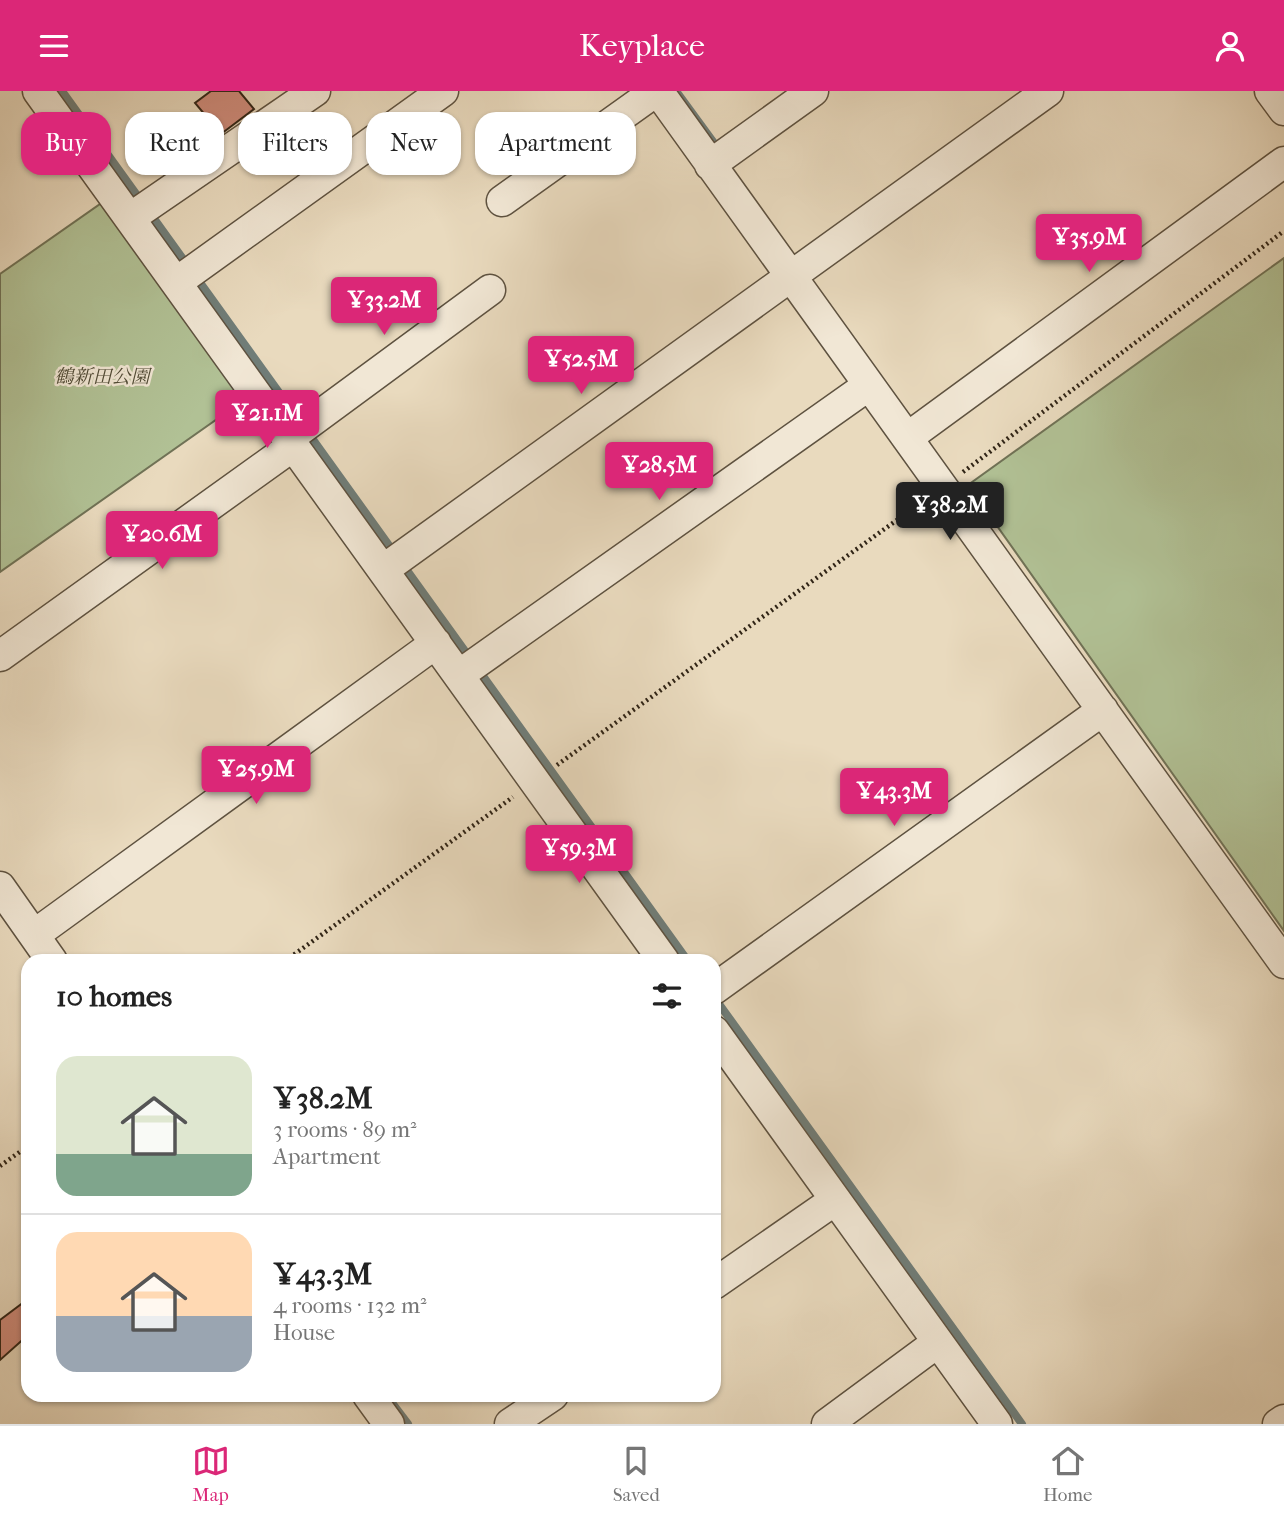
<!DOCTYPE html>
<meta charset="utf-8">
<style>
:root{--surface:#fff;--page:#f2f2f2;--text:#222;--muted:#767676;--line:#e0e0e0;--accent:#db2777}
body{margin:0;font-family:"IM FELL French Canon","Noto Serif JP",serif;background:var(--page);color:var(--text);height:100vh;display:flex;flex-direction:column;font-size:26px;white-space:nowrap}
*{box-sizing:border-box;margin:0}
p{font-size:23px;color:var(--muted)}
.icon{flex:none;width:38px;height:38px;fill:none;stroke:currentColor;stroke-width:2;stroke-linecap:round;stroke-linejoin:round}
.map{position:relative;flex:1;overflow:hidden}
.drawer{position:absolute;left:21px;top:863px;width:700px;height:448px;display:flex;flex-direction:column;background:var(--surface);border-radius:21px;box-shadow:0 2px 5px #0004}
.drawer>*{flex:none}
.guide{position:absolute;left:21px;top:21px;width:700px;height:63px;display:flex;gap:14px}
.price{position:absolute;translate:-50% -60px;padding:0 16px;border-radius:7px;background:var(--accent);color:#fff;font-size:23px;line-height:46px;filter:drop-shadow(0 2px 4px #0008)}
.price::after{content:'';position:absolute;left:50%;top:42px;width:21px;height:16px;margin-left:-10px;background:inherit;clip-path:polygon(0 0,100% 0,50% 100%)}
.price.active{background:#222;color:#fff}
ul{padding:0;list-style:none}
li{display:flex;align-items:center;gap:21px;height:175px;padding:0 35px}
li+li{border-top:2px solid var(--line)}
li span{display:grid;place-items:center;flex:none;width:196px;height:140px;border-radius:21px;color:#555}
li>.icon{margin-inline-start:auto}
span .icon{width:84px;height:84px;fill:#fffc;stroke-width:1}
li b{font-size:30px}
h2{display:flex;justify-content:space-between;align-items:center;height:84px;padding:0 35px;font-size:30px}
.pill{padding:0 24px;border-radius:21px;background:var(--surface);box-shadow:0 2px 5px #0004;font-size:24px;line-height:63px}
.pill.active{background:var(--accent);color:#fff}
header{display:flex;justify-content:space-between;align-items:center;height:91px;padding:0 35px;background:var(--accent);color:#fff;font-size:32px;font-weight:600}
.tab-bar{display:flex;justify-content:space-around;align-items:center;height:98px;border-top:2px solid var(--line);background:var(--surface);font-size:19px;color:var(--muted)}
.tab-bar a{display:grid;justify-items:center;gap:4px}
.tab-bar .active{color:var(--accent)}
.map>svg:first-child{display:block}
</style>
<header><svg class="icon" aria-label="menu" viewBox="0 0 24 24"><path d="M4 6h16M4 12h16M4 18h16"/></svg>Keyplace<svg class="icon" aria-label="person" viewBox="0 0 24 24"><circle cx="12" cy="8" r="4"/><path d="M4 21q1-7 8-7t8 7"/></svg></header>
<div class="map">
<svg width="1284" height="1333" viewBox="0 0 1284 1333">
<rect width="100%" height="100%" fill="#e9dabe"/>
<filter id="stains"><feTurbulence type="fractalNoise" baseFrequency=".00286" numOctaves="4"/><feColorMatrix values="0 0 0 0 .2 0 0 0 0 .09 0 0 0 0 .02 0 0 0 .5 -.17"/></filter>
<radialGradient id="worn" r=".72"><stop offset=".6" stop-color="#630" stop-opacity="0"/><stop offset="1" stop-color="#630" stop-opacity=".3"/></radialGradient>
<path fill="#b1c195" stroke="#707256" stroke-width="2" d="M103 111 244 309 0 481V183Z
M1284 167V840L968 394Z"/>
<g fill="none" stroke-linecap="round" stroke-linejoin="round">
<path stroke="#707d78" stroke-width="8" d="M62 0 142 111
M676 0 720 60
M150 122 688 870
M714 906 1022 1333
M386 1304 408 1333"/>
</g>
<path fill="#d08c7c" stroke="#302416" stroke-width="2" d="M211 0H239L254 18 221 43 195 12Z
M28 1208V1244L0 1269V1229Z"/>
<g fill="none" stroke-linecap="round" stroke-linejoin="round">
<defs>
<path id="minor" d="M38 0 664 870
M658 0 1284 872
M1270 0 1284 19
M710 74 813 0
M502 110 656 0
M130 127 315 0
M177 191 443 0
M289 347 490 199
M907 347 1284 71
M383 479 1048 0
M0 565 294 354
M459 584 869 294
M0 796 52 870
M34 844 436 552
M714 898 1103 619
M714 940 997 1333
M714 1193 835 1109
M368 1304 389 1333
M510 1333 553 1304
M827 1333 938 1251
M1278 1333 1284 1329"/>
</defs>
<use href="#minor" stroke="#5e5240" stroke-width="33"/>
<path stroke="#302416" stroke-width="4.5" stroke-dasharray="2 3.5" stroke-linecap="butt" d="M963 381 1284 140
M557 674 922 411
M285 870 513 706
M0 1075 28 1055"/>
<use href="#minor" stroke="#f1e7d5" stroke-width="30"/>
</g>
<g text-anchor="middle" stroke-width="5" stroke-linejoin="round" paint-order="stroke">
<g font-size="19" font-style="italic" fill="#504b36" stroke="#f1e7d5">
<text x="102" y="292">鶴新田公園</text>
</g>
</g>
<rect width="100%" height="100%" filter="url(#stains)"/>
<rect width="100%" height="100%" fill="url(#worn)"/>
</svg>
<b class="price" style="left:1089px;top:183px">¥35.9M</b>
<b class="price" style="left:384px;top:246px">¥33.2M</b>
<b class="price" style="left:581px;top:305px">¥52.5M</b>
<b class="price" style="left:267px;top:359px">¥21.1M</b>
<b class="price" style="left:659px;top:411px">¥28.5M</b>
<b class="price active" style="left:950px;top:451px">¥38.2M</b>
<b class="price" style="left:162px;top:480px">¥20.6M</b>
<b class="price" style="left:256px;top:715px">¥25.9M</b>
<b class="price" style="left:894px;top:737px">¥43.3M</b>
<b class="price" style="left:579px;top:794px">¥59.3M</b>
<div class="guide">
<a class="pill active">Buy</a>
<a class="pill">Rent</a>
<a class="pill">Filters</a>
<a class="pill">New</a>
<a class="pill">Apartment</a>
</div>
<section class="drawer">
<h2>10 homes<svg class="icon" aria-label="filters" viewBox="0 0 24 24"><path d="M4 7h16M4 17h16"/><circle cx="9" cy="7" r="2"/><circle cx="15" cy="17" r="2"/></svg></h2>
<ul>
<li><span style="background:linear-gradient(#dfe7d0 70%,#7fa58c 0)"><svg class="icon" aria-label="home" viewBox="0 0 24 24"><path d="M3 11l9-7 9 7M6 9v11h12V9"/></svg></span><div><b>¥38.2M</b><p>3 rooms · 89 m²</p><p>Apartment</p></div></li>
<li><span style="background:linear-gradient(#ffd9b3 60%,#9aa5b1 0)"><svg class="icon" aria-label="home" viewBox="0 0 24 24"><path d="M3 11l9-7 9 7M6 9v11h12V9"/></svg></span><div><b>¥43.3M</b><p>4 rooms · 132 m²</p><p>House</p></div></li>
</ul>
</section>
</div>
<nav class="tab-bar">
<a class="active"><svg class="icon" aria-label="map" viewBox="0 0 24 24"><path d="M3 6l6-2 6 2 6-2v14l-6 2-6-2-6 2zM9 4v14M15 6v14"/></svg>Map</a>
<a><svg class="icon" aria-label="saved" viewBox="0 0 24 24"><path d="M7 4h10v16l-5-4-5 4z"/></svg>Saved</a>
<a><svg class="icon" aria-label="home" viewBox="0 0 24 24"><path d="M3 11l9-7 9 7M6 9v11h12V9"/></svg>Home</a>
</nav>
